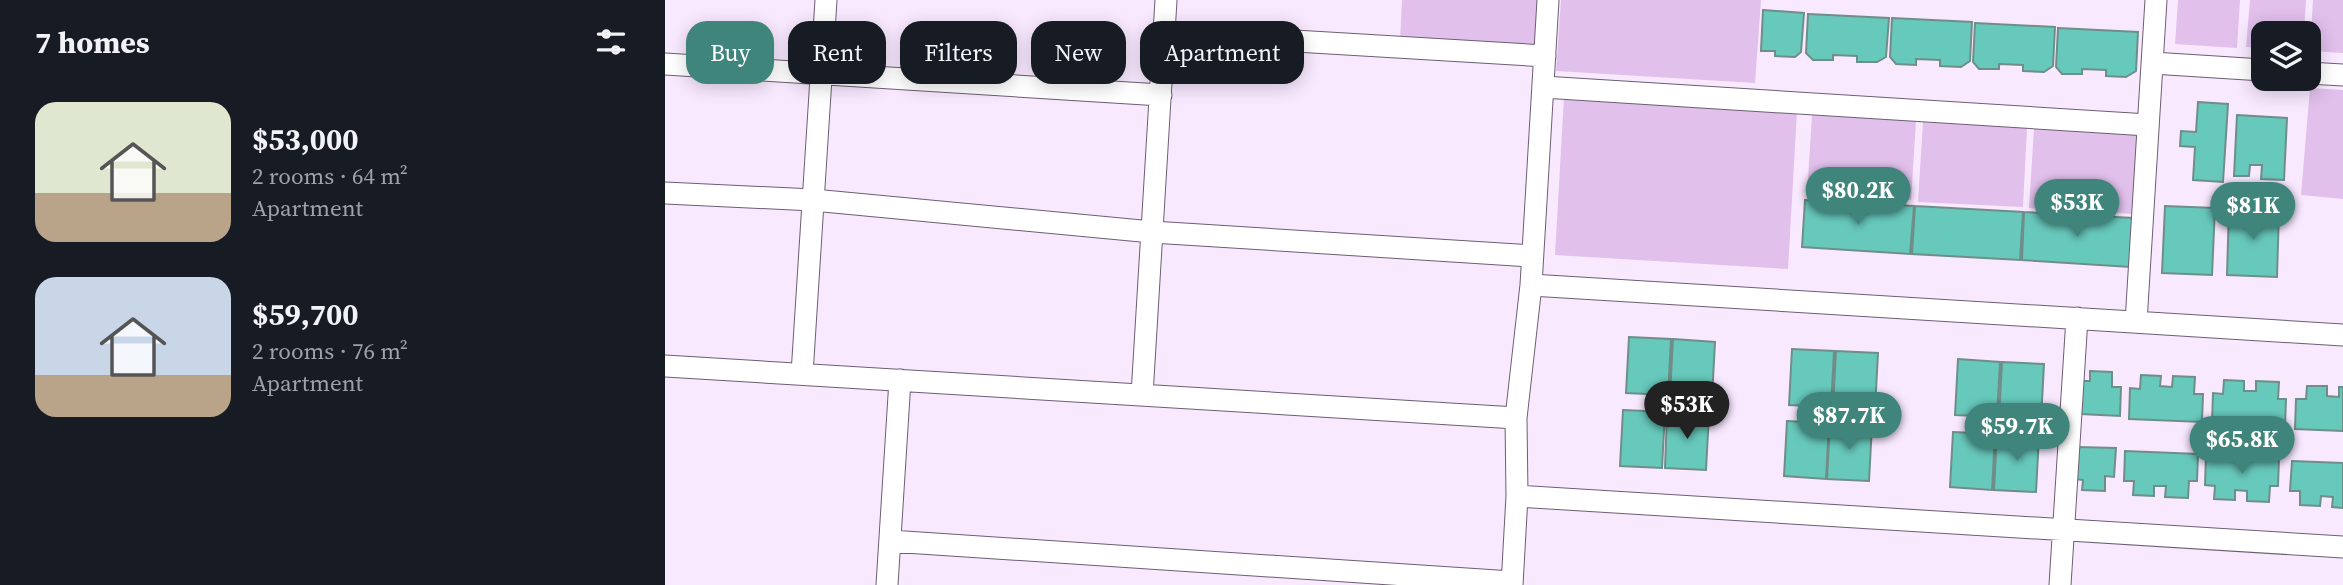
<!DOCTYPE html>
<meta charset="utf-8">
<style>
:root{--surface:#171b24;--page:#242831;--text:#f1f3f6;--muted:#9ea1a6;--accent:#40857c}
body{margin:0;font-family:"Source Serif 4",serif;background:var(--page);color:var(--text);height:100vh;display:flex;flex-direction:column;font-size:26px;white-space:nowrap}
*{box-sizing:border-box;margin:0}
p{font-size:23px;color:var(--muted)}
.icon{flex:none;width:38px;height:38px;fill:none;stroke:currentColor;stroke-width:2;stroke-linecap:round;stroke-linejoin:round}
.map{position:relative;flex:1;overflow:hidden}
.panel{display:flex;flex-direction:column;background:var(--surface);width:665px}
.panel>*{flex:none}
.guide{position:absolute;left:21px;top:21px;width:665px;height:63px;display:flex;gap:14px}
.controls{position:absolute;left:1586px;top:21px;display:grid;gap:14px}
.controls a{display:grid;place-items:center;width:70px;height:70px;border-radius:14px;background:var(--surface);box-shadow:0 4px 18px #0003;font-size:35px}
.price{position:absolute;translate:-50% -60px;padding:0 16px;border-radius:24px;background:var(--accent);color:#fff;font-size:23px;line-height:46px;filter:drop-shadow(0 2px 4px #0008)}
.price::after{content:'';position:absolute;left:50%;top:42px;width:21px;height:16px;margin-left:-10px;background:inherit;clip-path:polygon(0 0,100% 0,50% 100%)}
.price.current{background:#222;color:#fff}
ul{padding:0;list-style:none}
li{display:flex;align-items:center;gap:21px;height:175px;padding:0 35px}
li span{display:grid;place-items:center;flex:none;width:196px;height:140px;border-radius:21px;color:#555}
li>.icon{margin-inline-start:auto}
span .icon{width:84px;height:84px;fill:#fffc;stroke-width:1}
li b{font-size:30px}
h2{display:flex;justify-content:space-between;align-items:center;height:84px;padding:0 35px;font-size:30px}
.chip{padding:0 24px;border-radius:21px;background:var(--surface);box-shadow:0 4px 18px #0003;font-size:24px;line-height:63px}
.chip.current{background:var(--accent);color:#fff}
main{display:flex;flex:1;min-height:0}
.map>svg:first-child{display:block}
</style>
<main>
<section class="panel">
<h2>7 homes<svg class="icon" aria-label="filters" viewBox="0 0 24 24"><path d="M4 7h16M4 17h16"/><circle cx="9" cy="7" r="2"/><circle cx="15" cy="17" r="2"/></svg></h2>
<ul>
<li><span style="background:linear-gradient(#dfe7d0 65%,#b9a48a 0)"><svg class="icon" aria-label="home" viewBox="0 0 24 24"><path d="M3 11l9-7 9 7M6 9v11h12V9"/></svg></span><div><b>$53,000</b><p>2 rooms · 64 m²</p><p>Apartment</p></div></li>
<li><span style="background:linear-gradient(#c9d6e8 70%,#b9a48a 0)"><svg class="icon" aria-label="home" viewBox="0 0 24 24"><path d="M3 11l9-7 9 7M6 9v11h12V9"/></svg></span><div><b>$59,700</b><p>2 rooms · 76 m²</p><p>Apartment</p></div></li>
</ul>
</section>
<div class="map">
<svg width="1678" height="585" viewBox="0 0 1678 585">
<rect width="100%" height="100%" fill="#f9e9ff"/>
<path fill="#e1c0ec" d="M737 0H876L873 49 735 41Z
M896 0H1096L1090 83 891 71Z
M1513 0H1575L1572 48 1510 44Z
M1585 0H1641L1639 33H1598V48L1581 47Z
M1648 0H1678V53L1645 51Z
M1645 88 1678 90V199L1636 195Z
M899 97 1132 111 1123 269 890 255Z
M1147 115 1251 121 1246 200 1142 194Z
M1258 122 1362 128 1358 207 1253 202Z
M1369 129 1473 135 1468 214 1364 208Z"/>
<path fill="#67c9bc" stroke="#708e89" stroke-width="2" d="M1098 10 1139 13 1136 52 1130 57 1110 56V51H1096Z
M1143 14 1224 18 1221 57 1212 62H1192V56L1168 55V60H1148L1141 53Z
M1227 18 1307 22 1305 61 1296 67 1275 66V60L1251 59V65L1231 64 1225 57Z
M1310 23 1390 27 1388 66 1379 72 1358 71V65L1334 64V69H1314L1308 62Z
M1393 28 1473 32 1471 71 1461 77 1441 76V70L1417 69V74H1397L1391 67Z
M1533 102 1563 104 1558 182 1528 180 1530 147 1515 146 1516 131 1531 132Z
M1572 115 1622 118 1619 180 1596 179 1597 165H1585L1584 176H1569Z
M1140 200 1249 206 1245 254 1137 247Z
M1250 206 1358 212 1355 260 1247 254Z
M1500 206 1550 208 1547 275 1497 273Z
M1564 208 1614 210 1612 277 1562 275Z
M1359 212 1468 218 1465 267 1357 260Z
M964 337 1006 339 1003 395 961 393Z
M1008 339 1050 342 1047 398 1005 395Z
M1127 349 1169 351 1166 407 1124 405Z
M1171 351 1213 353 1210 409 1168 407Z
M1293 359 1335 362 1332 417 1290 415Z
M1337 362 1379 364 1376 420 1334 418Z
M1425 371 1447 372V387H1456L1455 416 1416 414 1417 381H1425Z
M1476 375 1496 376 1495 386 1507 387 1508 376 1530 377 1529 394H1538L1537 422 1464 419 1465 388 1475 389Z
M1559 380 1579 381V391H1591V381L1614 382 1613 399H1621L1620 427 1547 423 1548 393 1558 394Z
M1642 386H1662V396L1674 397V387H1678V431L1630 429 1631 399H1641Z
M958 410 1000 412 997 468 955 466Z
M1002 413 1044 414 1041 470 1000 468Z
M1122 421 1164 423 1161 479 1119 476Z
M1165 423 1207 425 1204 481 1162 479Z
M1288 432 1330 434 1327 490 1285 487Z
M1332 434 1374 436 1371 492 1329 490Z
M1412 447 1451 448 1449 477 1440 476V491L1417 490 1418 480 1410 479Z
M1460 451 1533 454 1532 481H1524L1523 498 1500 497 1501 486H1489V496L1468 495 1469 481H1459Z
M1541 455 1614 458 1613 486H1605L1604 502 1582 501V491L1570 490V500L1549 499 1550 486 1540 485Z
M1627 461 1678 463V508L1667 507 1668 497 1656 496 1655 506 1635 505V491H1625Z"/>
<g fill="none" stroke-linecap="round" stroke-linejoin="round">
<defs>
<path id="minor" d="M499 33 880 56
M1487 63 1598 70
M0 64 496 95
M1643 73 1678 75
M878 87 1483 125
M0 193 148 200 487 232 867 256
M866 285 1678 335
M1471 322 1491 0
M0 366 851 418
M137 374 161 0
M477 395 501 0
M852 496 1678 547
M225 541 847 582
M222 585 235 380
M847 585 852 496 851 418 866 285 883 0
M1395 585 1412 318"/>
</defs>
<use href="#minor" stroke="#6c5e71" stroke-width="23"/>
<use href="#minor" stroke="#fff" stroke-width="21"/>
</g>
</svg>
<div class="controls">
<a><svg class="icon" aria-label="layers" viewBox="0 0 24 24"><path d="M12 4l9 5-9 5-9-5zM3 14l9 5 9-5"/></svg></a>
</div>
<b class="price" style="left:1193px;top:227px">$80.2K</b>
<b class="price" style="left:1412px;top:239px">$53K</b>
<b class="price" style="left:1588px;top:242px">$81K</b>
<b class="price current" style="left:1022px;top:441px">$53K</b>
<b class="price" style="left:1184px;top:452px">$87.7K</b>
<b class="price" style="left:1352px;top:463px">$59.7K</b>
<b class="price" style="left:1577px;top:476px">$65.8K</b>
<div class="guide">
<a class="chip current">Buy</a>
<a class="chip">Rent</a>
<a class="chip">Filters</a>
<a class="chip">New</a>
<a class="chip">Apartment</a>
</div>
</div>
</main>
